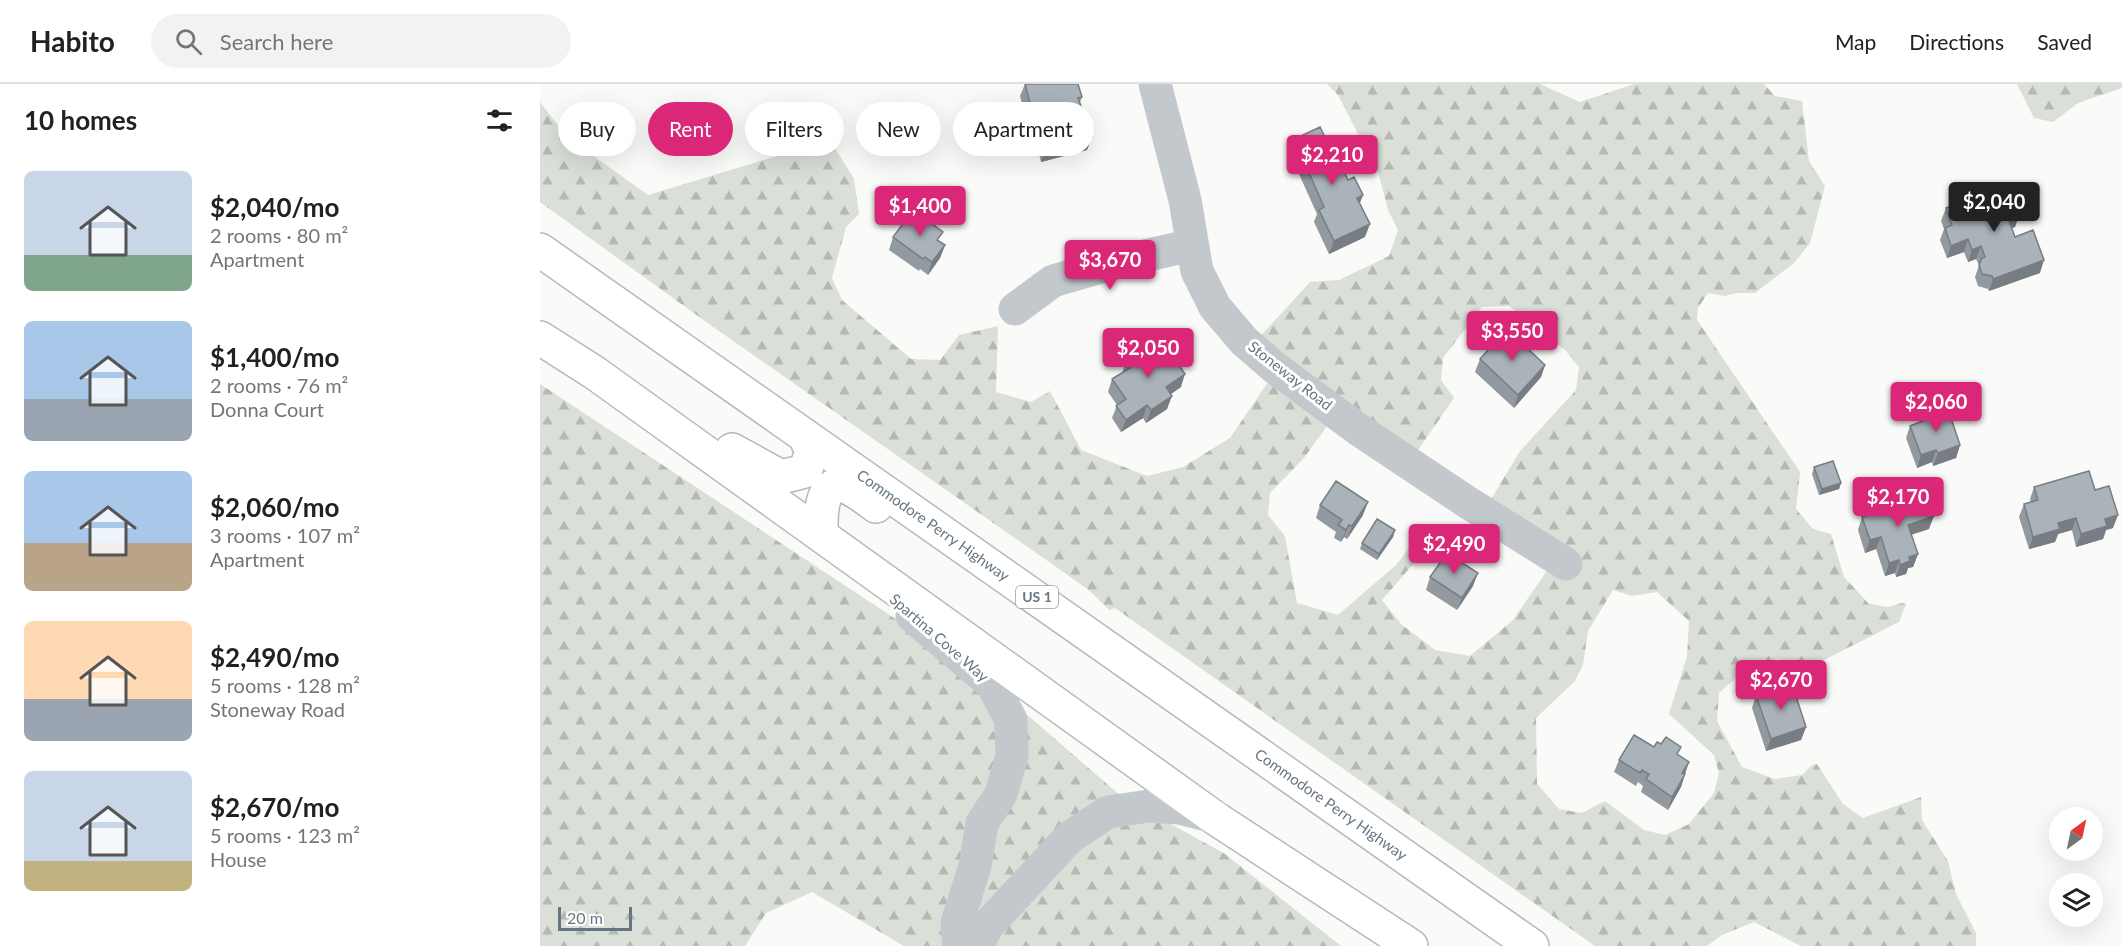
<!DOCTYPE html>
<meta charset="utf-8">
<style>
:root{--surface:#fff;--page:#f2f2f2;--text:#202124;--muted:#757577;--line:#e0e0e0;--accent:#db2777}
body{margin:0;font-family:Lato,sans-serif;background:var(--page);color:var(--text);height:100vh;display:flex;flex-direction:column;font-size:22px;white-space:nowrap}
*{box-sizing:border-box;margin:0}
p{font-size:20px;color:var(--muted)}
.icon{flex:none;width:33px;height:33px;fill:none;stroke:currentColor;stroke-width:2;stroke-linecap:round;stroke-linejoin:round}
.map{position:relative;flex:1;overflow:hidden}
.side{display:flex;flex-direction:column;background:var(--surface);width:540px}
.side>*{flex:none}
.hud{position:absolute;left:18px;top:18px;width:570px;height:54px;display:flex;gap:12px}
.needle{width:39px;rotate:33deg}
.controls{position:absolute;left:1509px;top:723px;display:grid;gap:12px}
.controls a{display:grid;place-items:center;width:54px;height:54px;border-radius:50%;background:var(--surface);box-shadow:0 6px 24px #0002;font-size:30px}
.scale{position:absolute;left:18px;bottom:15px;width:74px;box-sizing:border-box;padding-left:6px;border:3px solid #657683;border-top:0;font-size:16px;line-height:21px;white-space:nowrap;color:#657683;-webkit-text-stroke:4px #fff;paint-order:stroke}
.price{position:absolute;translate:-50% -51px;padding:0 14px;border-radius:6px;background:var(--accent);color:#fff;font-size:20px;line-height:39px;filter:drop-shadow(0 2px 3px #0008)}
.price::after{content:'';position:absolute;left:50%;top:36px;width:18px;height:14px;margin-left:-9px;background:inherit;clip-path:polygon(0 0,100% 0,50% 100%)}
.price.on{background:#222;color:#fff}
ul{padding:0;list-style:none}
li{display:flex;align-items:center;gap:18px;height:150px;padding:0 24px}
li span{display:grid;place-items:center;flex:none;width:168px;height:120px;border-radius:9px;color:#555}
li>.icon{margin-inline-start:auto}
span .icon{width:72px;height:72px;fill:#fffc;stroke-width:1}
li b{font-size:26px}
h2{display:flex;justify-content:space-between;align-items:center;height:72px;padding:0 24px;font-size:26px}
.pill{padding:0 21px;border-radius:27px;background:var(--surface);box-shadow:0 6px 24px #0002;font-size:21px;line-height:54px}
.pill.on{background:var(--accent);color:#fff}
header{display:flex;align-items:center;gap:36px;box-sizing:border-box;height:84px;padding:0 30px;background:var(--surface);border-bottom:2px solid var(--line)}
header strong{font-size:28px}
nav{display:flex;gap:33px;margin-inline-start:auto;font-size:21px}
.search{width:420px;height:54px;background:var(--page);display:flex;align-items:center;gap:15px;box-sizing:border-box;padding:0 21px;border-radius:33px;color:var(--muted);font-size:22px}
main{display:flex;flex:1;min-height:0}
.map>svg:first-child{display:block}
</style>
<header>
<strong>Habito</strong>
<div class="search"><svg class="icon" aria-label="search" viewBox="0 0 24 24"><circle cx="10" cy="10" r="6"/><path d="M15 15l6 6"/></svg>Search here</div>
<nav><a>Map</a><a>Directions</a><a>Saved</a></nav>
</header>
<main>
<section class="side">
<h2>10 homes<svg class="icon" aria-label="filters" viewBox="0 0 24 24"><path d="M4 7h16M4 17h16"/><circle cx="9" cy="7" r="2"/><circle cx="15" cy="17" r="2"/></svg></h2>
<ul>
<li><span style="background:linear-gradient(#c9d6e8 70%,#7fa58c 0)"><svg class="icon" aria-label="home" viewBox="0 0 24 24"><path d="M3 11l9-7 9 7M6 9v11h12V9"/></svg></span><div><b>$2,040/mo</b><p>2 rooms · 80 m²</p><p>Apartment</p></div></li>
<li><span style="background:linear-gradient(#a9c7e8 65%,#9aa5b1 0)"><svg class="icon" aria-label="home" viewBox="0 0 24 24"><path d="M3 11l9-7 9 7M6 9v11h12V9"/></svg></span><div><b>$1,400/mo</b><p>2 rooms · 76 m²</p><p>Donna Court</p></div></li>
<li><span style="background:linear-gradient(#a9c7e8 60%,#b9a48a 0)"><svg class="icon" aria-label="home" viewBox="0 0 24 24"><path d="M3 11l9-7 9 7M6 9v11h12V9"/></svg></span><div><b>$2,060/mo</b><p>3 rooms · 107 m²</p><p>Apartment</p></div></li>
<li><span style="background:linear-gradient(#ffd9b3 65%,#9aa5b1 0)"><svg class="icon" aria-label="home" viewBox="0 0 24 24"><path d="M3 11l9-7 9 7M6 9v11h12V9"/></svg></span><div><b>$2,490/mo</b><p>5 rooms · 128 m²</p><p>Stoneway Road</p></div></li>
<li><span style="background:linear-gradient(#c9d6e8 75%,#c2b280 0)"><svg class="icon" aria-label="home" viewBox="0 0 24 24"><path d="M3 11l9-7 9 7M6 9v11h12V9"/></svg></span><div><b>$2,670/mo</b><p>5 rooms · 123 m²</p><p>House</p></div></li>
</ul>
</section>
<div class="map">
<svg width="1582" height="862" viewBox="0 0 1582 862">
<defs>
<pattern id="forest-firs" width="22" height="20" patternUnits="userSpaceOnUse" patternTransform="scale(1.5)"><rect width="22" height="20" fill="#dadfd7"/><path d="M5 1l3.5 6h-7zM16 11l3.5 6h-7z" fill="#b4b9b4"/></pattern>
</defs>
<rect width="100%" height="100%" fill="#fafaf8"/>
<path fill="url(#forest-firs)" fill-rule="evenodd" d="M787 0H1000L1040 18 1094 0H1224L1235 12 1262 17 1269 77 1285 102 1270 159 1254 179 1215 209H1197L1185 212 1168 209 1158 224 1157 236 1260 388 1256 425 1273 445 1291 450 1304 493 1329 520 1348 523 1362 519 1366 520 1359 538 1284 576 1270 590 1254 579 1237 575 1208 583 1179 609 1177 637 1202 683 1234 695 1262 691 1272 681 1277 680 1303 720 1323 734 1381 713 1382 736 1408 777 1416 810 1436 849V862H1261L1214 838 1182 851 1167 862H1055L575 524 569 526 550 507 522 487 169 240 0 118V18L27 53 108 111 290 56 314 95 319 130 306 143 292 194 302 216 371 275 400 276 419 251 458 242 456 308 491 318 510 307 541 366 607 392 643 383 690 354 739 282 716 257 770 198 799 196 849 172 858 146 848 126 839 91 798 11ZM969 222 1025 266 1039 283 1036 306 980 367 947 422 1018 471 973 536 930 572 895 566 861 540 842 516 888 463 875 457 856 481 798 531 757 519 745 452 728 431 730 409 764 374 799 325 874 372 914 314 901 296 903 274 942 223ZM1073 506 1092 512 1117 508 1149 537 1147 572 1129 630 1174 671 1179 689 1174 709 1149 740 1125 751 1104 746 1065 717 1042 729 1019 725 997 700 996 634 1035 597 1043 581 1048 547Z
M1477 0H1582V4L1538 19 1513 38 1494 34Z
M0 300 445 594 582 713 685 770 801 862H364L272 808 226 829 205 862H0Z"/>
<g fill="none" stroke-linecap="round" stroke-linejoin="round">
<defs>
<g id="highway">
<path id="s1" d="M0 166 992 862"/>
<path d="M0 254 55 289 675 734 871 862"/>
<path d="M192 366 241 393 265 387 272 368 265 352"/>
<path d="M281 451C281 438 279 402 299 401 308 401 328 416 336 422"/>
</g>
</defs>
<use href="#highway" stroke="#b4b9bd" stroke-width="36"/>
<path stroke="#c3c8cc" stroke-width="33" d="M615 0 645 116 657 187 675 223 704 257 734 283 819 346 927 418 1026 480
M475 225 513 197 582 177 652 161
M372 532 452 600 471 636 472 672 461 710 442 739 435 782 417 839 419 862
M436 862 448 841 530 753 568 728 609 722 639 724 675 733"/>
<use href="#highway" stroke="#fff" stroke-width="33"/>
</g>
<path fill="#929a9f" d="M485 0 542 13 540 18 552 53 547 66 501 78 491 38H487L480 12Z
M754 55 792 67 820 119 825 153 789 170 774 138 777 130 749 68Z
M1470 111 1482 122 1475 143 1471 144 1475 153 1500 189 1449 207 1448 205 1438 202 1435 193 1439 181 1436 175 1428 178 1424 168 1407 174 1400 156 1404 145 1401 137 1406 124Z
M353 153 399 157 405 161 400 174 388 191 380 185 379 187 349 166Z
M940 275 1005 281 1001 293 974 324 935 288Z
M586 278 641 303 631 310 627 325 606 339 603 334 581 348 572 334 577 321 568 308 572 295 582 289Z
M1384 333 1412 338 1420 361 1416 374 1393 382 1392 378 1377 384 1366 354 1370 342 1382 337Z
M1274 383 1301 399 1299 405 1279 411 1272 390Z
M1494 403 1555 406 1573 444 1566 446 1563 455 1536 463 1532 446 1518 450 1515 458 1489 465 1479 433 1484 420 1491 418 1490 415Z
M780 421 823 431 807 455 804 453 801 458 794 454 796 448 776 434Z
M1322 433 1389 445 1371 451 1378 470 1373 483 1368 484 1366 490 1356 493 1355 489 1345 492 1336 465 1325 469 1318 446Z
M855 446 853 453 837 476 820 465 822 459Z
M890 493 933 502 917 526 886 506Z
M1216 611 1266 643 1261 656 1226 667 1212 624Z
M1114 663 1139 671 1145 690 1141 703 1128 726 1101 708 1103 702 1098 698 1096 702 1074 688 1079 676Z"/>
<path fill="#777d82" d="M495 25 491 38H487L492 26Z
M552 53 547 66 501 78 506 65Z
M823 111 818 124 817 114Z
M1482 122 1475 143 1463 147 1468 134 1478 127Z
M830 140 825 153 789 170 794 157Z
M1428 155 1424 168 1407 174 1411 162Z
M405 161 400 174 388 191 392 178Z
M1441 162 1436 175 1428 178 1432 166Z
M1504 176 1500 189 1449 207 1453 195Z
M1005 281 1001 293 974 324 978 311Z
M645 290 641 303 622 316 626 303Z
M632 312 627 325 606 339 611 326Z
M607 321 603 334 581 348 586 336Z
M1420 361 1416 374 1393 382 1398 369Z
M1396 366 1392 378 1377 384 1381 371Z
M1301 399 1299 405 1279 411 1282 405Z
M828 418 823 431 807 455 812 442Z
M1578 431 1573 444 1566 446 1563 455 1536 463 1541 450 1565 435Z
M1394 432 1389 445 1363 453 1368 441Z
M1536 434 1532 446 1518 450 1515 458 1489 465 1493 453 1518 439Z
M809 441 804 453 801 458 806 446Z
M855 446 853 453 837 476 839 470Z
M1341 453 1336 465 1325 469 1330 456Z
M1378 470 1373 483 1368 484 1366 490 1356 493 1360 481 1369 473Z
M1359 476 1355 489 1345 492 1349 479Z
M938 489 933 502 917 526 922 514Z
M1266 643 1261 656 1226 667 1231 655Z
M1149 678 1145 690 1142 689Z
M1145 690 1141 703 1128 726 1132 713Z"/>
<path fill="#aab3b9" stroke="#777d82" stroke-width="1.5" d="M485 0H538L542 13 538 14 552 53 506 65 495 25 492 26Z
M780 43 792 67 794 65 808 96 814 93 823 111 817 114 830 140 794 157 779 126 784 123 754 55Z
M1466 102 1470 111 1479 115 1482 122 1478 127 1479 130 1468 134 1475 153 1493 146 1504 176 1453 195 1452 192 1442 190 1439 181 1442 174 1445 173 1441 162 1432 166 1428 155 1411 162 1405 144 1412 141 1406 124Z
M373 126 403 148 397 156 405 161 392 178 385 173 383 175 353 153Z
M967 245 1005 281 978 311 940 275Z
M621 254 645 290 626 303 632 312 611 326 607 321 586 336 576 322 586 315 572 295 590 284 586 278Z
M1411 323 1414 333 1411 334 1420 361 1398 369 1396 366 1381 371 1370 342 1385 336 1384 333Z
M1293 377 1301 399 1282 405 1274 383Z
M1549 387 1555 406 1569 402 1578 431 1565 435 1567 442 1541 450 1536 434 1518 439 1520 445 1493 453 1484 420 1498 416 1494 403Z
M796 397 828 418 812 442 809 441 806 446 798 441 802 436 780 421Z
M1387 412 1394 432 1368 441 1378 470 1369 473 1370 477 1360 481 1359 476 1349 479 1341 453 1330 456 1322 433Z
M837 435 855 446 839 470 822 459Z
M907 469 938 489 922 514 890 493Z
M1252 600 1266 643 1231 655 1216 611Z
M1094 651 1114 663 1117 658 1121 660 1126 653 1141 663 1137 670 1149 678 1142 689 1145 690 1132 713 1106 695 1109 690 1102 686 1100 689 1079 676Z"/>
<g text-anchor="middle" stroke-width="6" stroke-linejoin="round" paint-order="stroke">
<rect fill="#fff" stroke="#939fa8" stroke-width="1.5" x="476" y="502" width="42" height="22" rx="4.5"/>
<g font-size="14" font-weight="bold" fill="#657683">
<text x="497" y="518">US 1</text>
</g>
<g font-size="15" fill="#657683" stroke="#fff">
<text transform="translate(750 292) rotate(38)" y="5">Stoneway Road</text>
<text dy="5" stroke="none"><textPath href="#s1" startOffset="480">Commodore Perry Highway</textPath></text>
<text transform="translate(399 554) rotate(41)" y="5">Spartina Cove Way</text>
<text dy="5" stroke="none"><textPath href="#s1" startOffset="966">Commodore Perry Highway</textPath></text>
</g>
</g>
</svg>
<div class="controls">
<a><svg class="needle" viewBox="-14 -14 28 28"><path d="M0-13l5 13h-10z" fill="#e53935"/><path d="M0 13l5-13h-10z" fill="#757577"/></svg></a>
<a><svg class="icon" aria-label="layers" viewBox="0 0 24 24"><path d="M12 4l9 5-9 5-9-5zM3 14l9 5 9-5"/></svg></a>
</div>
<div class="scale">20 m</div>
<b class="price" style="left:792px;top:102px">$2,210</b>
<b class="price on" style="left:1454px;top:149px">$2,040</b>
<b class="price" style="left:380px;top:153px">$1,400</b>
<b class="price" style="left:570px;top:207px">$3,670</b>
<b class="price" style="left:972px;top:278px">$3,550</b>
<b class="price" style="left:608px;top:295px">$2,050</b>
<b class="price" style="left:1396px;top:349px">$2,060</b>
<b class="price" style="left:1358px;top:444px">$2,170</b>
<b class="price" style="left:914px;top:491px">$2,490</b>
<b class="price" style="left:1241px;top:627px">$2,670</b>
<div class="hud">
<a class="pill">Buy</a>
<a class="pill on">Rent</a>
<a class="pill">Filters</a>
<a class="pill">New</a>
<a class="pill">Apartment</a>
</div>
</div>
</main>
